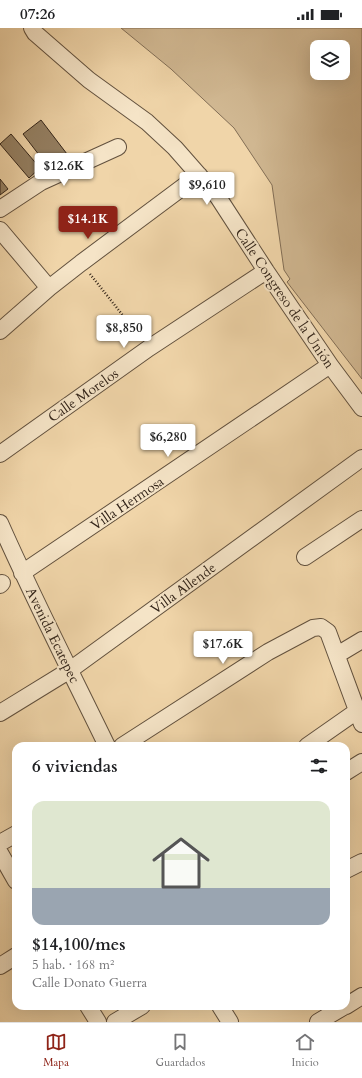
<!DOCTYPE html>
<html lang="es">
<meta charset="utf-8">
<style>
:root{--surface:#fff;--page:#f2f2f2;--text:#202124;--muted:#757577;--line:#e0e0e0;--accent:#8f2418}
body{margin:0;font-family:Cardo,serif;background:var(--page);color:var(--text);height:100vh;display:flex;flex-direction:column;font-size:15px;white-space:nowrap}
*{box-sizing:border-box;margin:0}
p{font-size:13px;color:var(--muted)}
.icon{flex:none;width:22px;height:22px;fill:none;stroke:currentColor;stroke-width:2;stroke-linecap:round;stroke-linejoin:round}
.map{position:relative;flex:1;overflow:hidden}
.details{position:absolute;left:12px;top:714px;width:338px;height:268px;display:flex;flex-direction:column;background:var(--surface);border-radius:12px;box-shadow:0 4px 16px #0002}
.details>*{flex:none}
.buttons{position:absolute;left:310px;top:12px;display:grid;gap:8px}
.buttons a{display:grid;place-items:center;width:40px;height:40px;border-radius:8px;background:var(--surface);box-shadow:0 4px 16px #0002;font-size:20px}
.price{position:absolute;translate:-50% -34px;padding:0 9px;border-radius:4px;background:#fff;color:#222;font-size:13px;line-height:26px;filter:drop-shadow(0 1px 2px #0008)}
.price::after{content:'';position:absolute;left:50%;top:24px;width:12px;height:9px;margin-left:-6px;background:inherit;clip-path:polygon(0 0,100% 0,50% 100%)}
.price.active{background:var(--accent);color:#fff}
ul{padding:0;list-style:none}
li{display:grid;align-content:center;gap:8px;height:212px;padding:0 20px}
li+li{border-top:1px solid var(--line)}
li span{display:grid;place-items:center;height:124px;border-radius:12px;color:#555}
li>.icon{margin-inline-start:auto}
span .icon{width:72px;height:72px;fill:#fffc;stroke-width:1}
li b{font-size:17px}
h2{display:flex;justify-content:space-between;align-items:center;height:48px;padding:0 20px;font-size:17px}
.status{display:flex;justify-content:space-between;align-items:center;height:28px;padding:0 20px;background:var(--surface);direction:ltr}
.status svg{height:11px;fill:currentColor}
.tab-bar{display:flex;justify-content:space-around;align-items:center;height:56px;border-top:1px solid var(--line);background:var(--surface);font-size:11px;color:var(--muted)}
.tab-bar a{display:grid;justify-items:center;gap:2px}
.tab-bar .active{color:var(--accent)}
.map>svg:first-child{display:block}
</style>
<div class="status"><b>07:26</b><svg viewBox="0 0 49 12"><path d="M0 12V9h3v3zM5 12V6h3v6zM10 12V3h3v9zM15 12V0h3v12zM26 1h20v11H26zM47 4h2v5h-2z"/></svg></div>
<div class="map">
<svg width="362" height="994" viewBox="0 0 362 994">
<rect width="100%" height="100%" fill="#f0d5a9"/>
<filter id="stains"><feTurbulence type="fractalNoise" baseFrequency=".005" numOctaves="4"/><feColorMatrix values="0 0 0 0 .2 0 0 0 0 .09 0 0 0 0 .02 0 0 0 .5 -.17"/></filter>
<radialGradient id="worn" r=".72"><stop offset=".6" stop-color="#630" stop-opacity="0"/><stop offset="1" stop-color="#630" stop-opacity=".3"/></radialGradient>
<path fill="#d0b791" stroke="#826e56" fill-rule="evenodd" d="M121 0H362V351L287 254 290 251 284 242 272 157 234 100 171 41ZM317 19H343V45H317Z"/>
<path fill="#958164" stroke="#33251a" d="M41 92 67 126 49 140 23 106Z
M11 106 40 140 29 150 0 116Z
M0 151 8 161 0 167Z"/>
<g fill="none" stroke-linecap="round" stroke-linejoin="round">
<defs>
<path id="minor" d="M32 0 35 5 89 52 147 94 175 120 218 169 266 243 330 337 362 380
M0 181 41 154 118 119
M0 202 49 260
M0 303 49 260 81 235 199 147
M0 426 149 320 266 243
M0 495C33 570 71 644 107 718
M305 529 362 491
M22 545 330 337
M0 557 2 555
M337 627 362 612
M0 685 70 642 362 430
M122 718 268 624 313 600 321 599 328 604 362 696
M307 718 357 683
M346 744 362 734
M0 815 16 806
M0 825 16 853
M346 842 362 834
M0 938 16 928
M88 978 98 994
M220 978 230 994
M346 978 362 968
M115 994 142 978
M318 994 345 978"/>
</defs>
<use href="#minor" stroke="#62513e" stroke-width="18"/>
<path stroke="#33251a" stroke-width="2.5" stroke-dasharray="1 2" stroke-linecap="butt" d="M90 246 140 309"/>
<use href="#minor" stroke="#f5e4c7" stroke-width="16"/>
</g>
<g text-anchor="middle" stroke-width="4" stroke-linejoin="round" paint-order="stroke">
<g font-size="14" fill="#33251a" stroke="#f5e4c7">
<text transform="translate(285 270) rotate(56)" y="5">Calle Congreso de la Unión</text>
<text transform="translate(83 367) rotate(-35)" y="5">Calle Morelos</text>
<text transform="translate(127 475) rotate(-34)" y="5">Villa Hermosa</text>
<text transform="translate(183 560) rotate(-36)" y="5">Villa Allende</text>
<text transform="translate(53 607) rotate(64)" y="5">Avenida Ecatepec</text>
</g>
</g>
<rect width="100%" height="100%" filter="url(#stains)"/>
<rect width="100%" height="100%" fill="url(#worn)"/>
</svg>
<div class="buttons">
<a><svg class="icon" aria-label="layers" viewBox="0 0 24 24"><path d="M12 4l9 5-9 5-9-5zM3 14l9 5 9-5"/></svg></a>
</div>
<b class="price" style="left:64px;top:159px">$12.6K</b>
<b class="price" style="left:207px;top:178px">$9,610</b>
<b class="price active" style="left:88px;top:212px">$14.1K</b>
<b class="price" style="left:124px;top:321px">$8,850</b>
<b class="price" style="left:168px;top:430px">$6,280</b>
<b class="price" style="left:223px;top:637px">$17.6K</b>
<section class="details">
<h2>6 viviendas<svg class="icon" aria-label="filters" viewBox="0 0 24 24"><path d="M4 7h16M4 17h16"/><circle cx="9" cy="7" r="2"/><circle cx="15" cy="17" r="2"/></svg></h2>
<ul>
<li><span style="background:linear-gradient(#dfe7d0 70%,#9aa5b1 0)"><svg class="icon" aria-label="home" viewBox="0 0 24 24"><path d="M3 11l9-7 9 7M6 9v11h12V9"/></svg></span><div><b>$14,100/mes</b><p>5 hab. · 168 m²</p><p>Calle Donato Guerra</p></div></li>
</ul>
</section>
</div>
<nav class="tab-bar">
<a class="active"><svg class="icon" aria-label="map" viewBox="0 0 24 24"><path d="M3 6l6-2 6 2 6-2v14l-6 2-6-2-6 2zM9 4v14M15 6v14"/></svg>Mapa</a>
<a><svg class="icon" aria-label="saved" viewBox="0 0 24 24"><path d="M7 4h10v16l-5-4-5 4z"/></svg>Guardados</a>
<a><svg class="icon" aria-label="home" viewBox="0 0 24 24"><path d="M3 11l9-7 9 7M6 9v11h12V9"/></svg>Inicio</a>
</nav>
